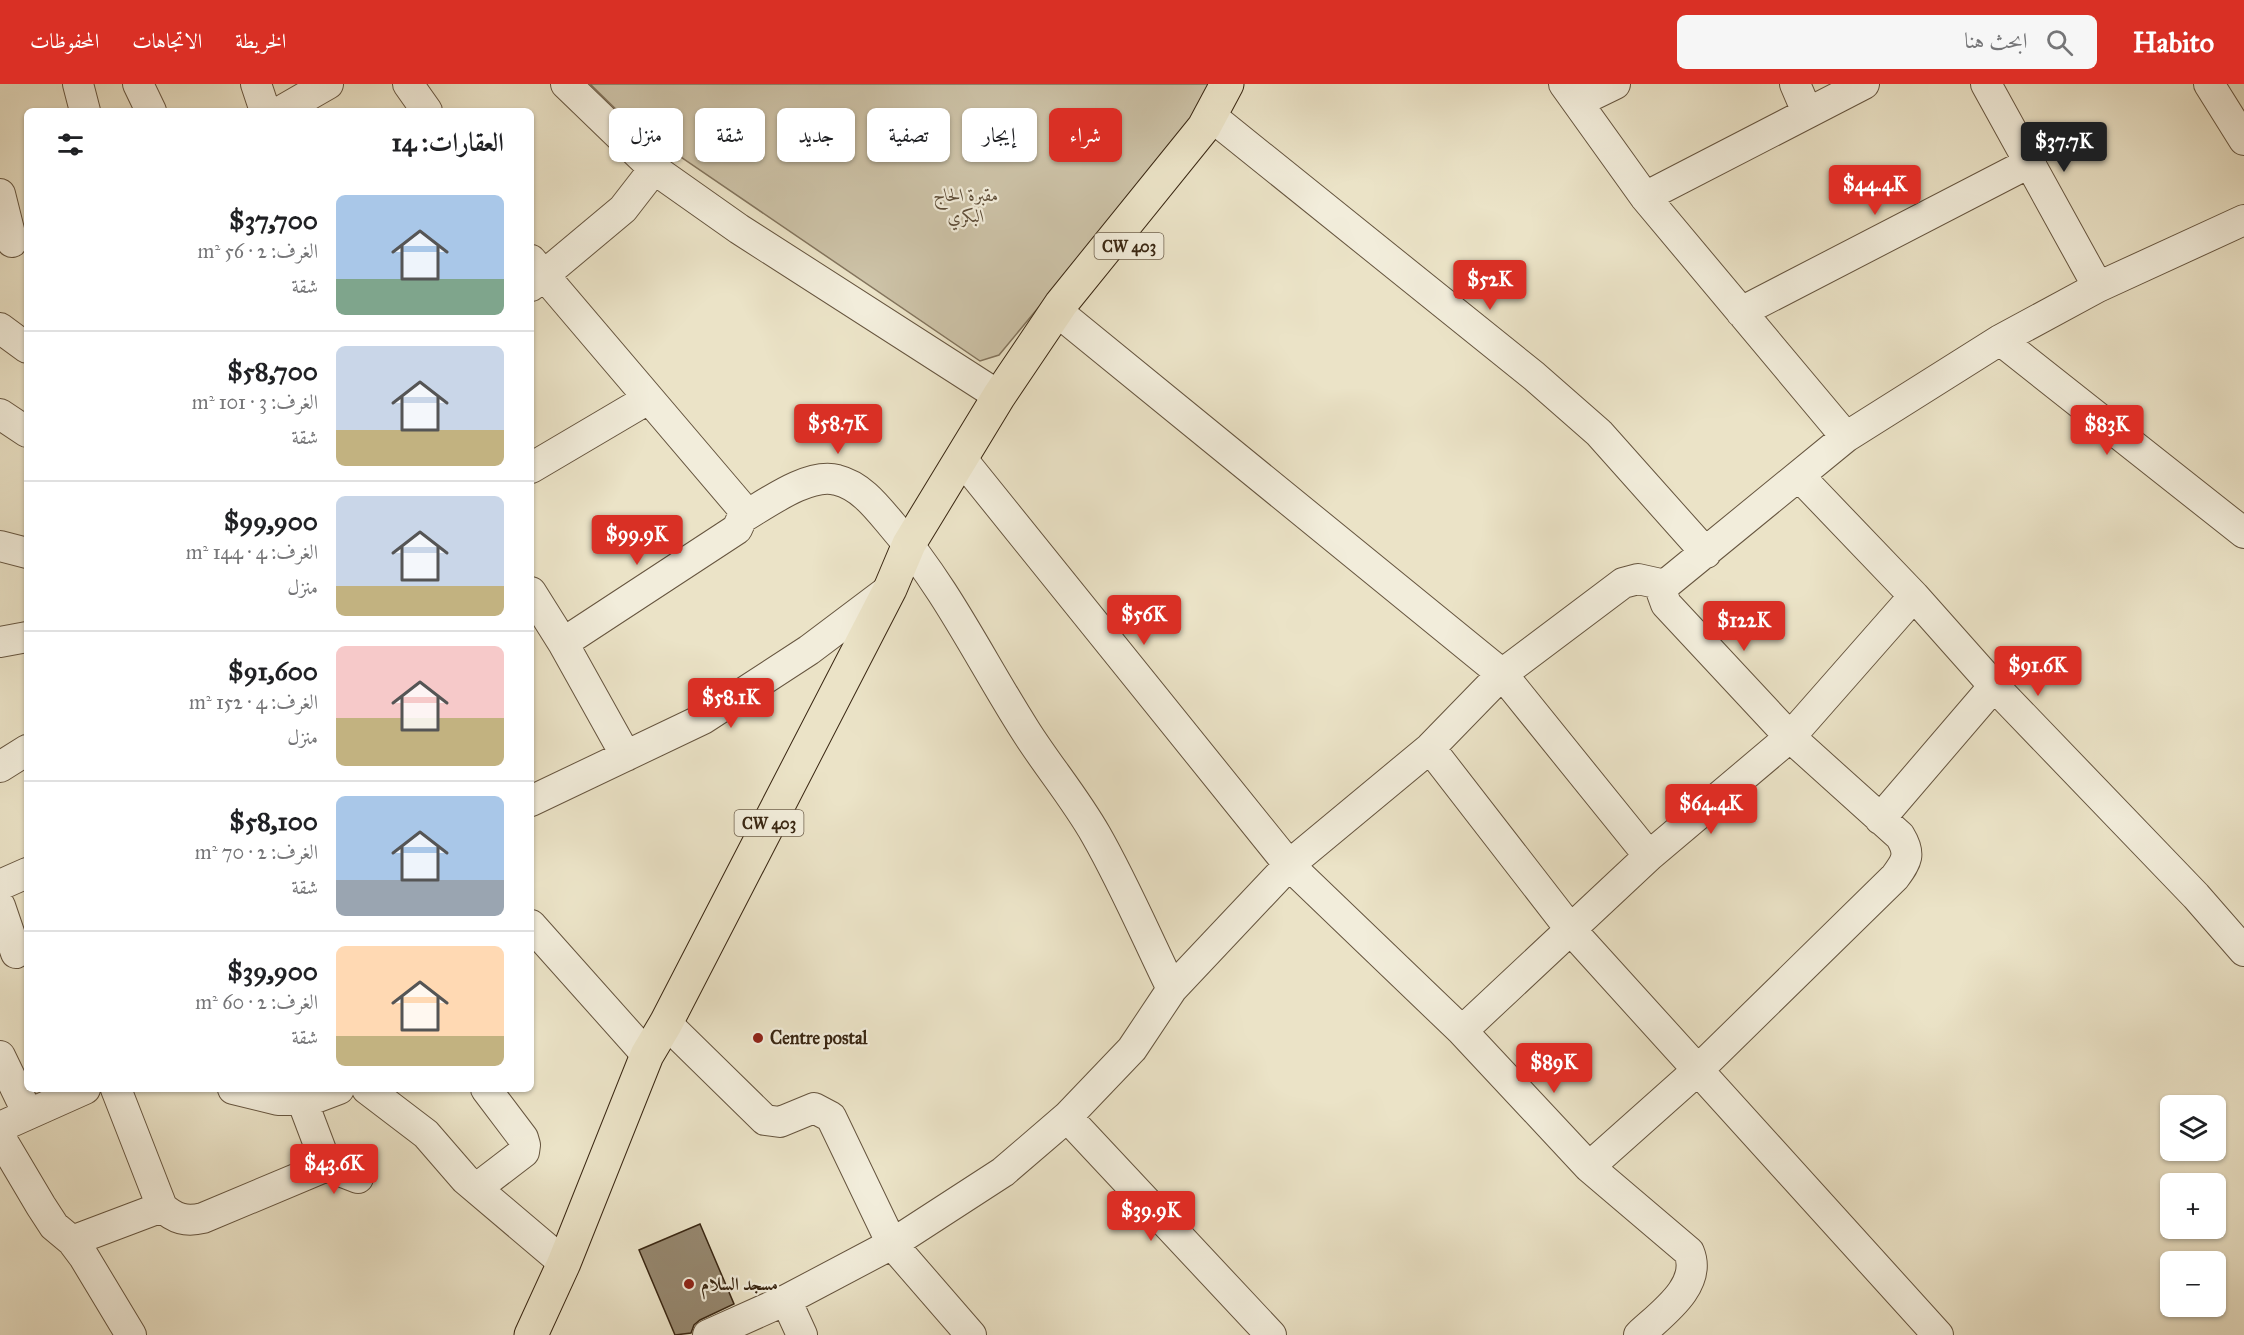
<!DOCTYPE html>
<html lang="ar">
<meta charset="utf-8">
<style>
:root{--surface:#fff;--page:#f6f6f6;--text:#202124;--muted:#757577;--line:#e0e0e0;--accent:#d93025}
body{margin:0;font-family:"IM FELL Great Primer",Amiri,serif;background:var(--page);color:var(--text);direction:rtl;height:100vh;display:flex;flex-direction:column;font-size:22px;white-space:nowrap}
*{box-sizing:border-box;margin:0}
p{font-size:20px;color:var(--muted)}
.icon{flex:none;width:33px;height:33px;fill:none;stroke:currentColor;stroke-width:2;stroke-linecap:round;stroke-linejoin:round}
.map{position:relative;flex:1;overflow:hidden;direction:ltr}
.sheet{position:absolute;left:24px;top:24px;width:510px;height:984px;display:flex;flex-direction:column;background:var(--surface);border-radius:9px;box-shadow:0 2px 4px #0004;direction:rtl}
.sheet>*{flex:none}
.banner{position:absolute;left:552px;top:24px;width:570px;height:54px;direction:rtl;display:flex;gap:12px}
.controls{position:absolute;left:2160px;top:1011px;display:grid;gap:12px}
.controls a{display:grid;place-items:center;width:66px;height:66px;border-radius:9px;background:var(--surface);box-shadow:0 2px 4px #0004;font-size:30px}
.price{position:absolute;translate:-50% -51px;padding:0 14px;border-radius:6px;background:var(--accent);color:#fff;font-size:20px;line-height:39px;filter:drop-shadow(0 2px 3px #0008)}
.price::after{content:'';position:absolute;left:50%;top:36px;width:18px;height:14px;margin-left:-9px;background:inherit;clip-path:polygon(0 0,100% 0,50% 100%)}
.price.active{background:#222;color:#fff}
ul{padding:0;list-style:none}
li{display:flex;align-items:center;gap:18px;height:150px;padding:0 30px}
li+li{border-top:2px solid var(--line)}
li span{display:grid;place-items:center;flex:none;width:168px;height:120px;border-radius:9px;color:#555}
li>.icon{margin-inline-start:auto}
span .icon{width:72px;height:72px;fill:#fffc;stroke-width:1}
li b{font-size:26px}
h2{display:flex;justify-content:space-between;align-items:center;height:72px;padding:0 30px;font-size:26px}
.chip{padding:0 21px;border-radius:9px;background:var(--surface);box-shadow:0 2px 4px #0004;font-size:21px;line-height:54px}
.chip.active{background:var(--accent);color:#fff}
header{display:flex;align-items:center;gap:36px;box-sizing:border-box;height:84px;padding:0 30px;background:var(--accent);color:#fff}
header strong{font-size:28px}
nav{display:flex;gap:33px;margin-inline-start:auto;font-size:21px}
.search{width:420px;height:54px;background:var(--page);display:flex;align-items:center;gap:15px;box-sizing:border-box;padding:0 21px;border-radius:9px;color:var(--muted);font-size:22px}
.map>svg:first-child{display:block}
</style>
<header>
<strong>Habito</strong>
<div class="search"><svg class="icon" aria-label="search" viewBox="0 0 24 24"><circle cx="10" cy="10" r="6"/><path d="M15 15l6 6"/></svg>ابحث هنا</div>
<nav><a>الخريطة</a><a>الاتجاهات</a><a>المحفوظات</a></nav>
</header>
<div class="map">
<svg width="2244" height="1251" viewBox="0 0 2244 1251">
<rect width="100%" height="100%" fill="#ebe3c7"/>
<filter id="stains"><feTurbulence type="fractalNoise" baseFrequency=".00333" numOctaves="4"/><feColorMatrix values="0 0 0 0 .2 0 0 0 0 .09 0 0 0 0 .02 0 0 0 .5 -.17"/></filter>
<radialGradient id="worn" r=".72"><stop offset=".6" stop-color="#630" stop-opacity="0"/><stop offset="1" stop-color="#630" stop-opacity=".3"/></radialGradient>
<path fill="#cdc3a8" stroke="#83745d" stroke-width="1.5" d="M590 0H1220L1205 23 999 271 980 277 628 37Z"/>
<path fill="#968870" stroke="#392612" stroke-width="1.5" d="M700 1140 734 1220 700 1236 694 1241 691 1249 675 1251 639 1166Z"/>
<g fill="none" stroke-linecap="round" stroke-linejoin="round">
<defs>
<path id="minor" d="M78 0 85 27
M138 0 151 27
M256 0 265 27
M408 0 427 27
M566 0 654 85 739 145 999 312
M1564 0 1645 113 1846 353
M1795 0 1807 28
M1986 0 2098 203
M2209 0 2244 56
M1578 18 1615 0
M281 27 328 0
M1222 41 1534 292 1599 349 1706 469
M0 110 12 158
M1645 113 1864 0
M531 176 743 425 742 434 737 445 563 559
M531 202 623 125 654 85
M1741 228 2031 78
M1069 237 1502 590 1649 772
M0 244 27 264
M2000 256 2244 449
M0 330 27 348
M961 374 1289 781 1462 947 1589 1083 1689 1168C1703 1202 1660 1231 1639 1251
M531 384 648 315
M1799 392 1914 512 1994 602 2196 812 2244 867
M742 434C766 420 809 388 837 396 861 402 876 422 892 441 946 503 981 577 1025 646 1047 681 1075 714 1096 751 1124 800 1147 854 1172 905
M0 462 27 469
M531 508 563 559 626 672
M0 558 27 553
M1430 664 1571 846 1938 1251
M0 683 27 666
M531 717 703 635 809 566 890 505
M1880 735 1994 602
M0 801 27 789
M0 822 16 869
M531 841 647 971
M666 939 765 1036 780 1038 814 1024 831 1033 892 1160 971 1251
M1462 947 1649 772 1790 653 1914 512
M0 972 28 1030
M116 1005 162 1123
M233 1005 278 1016H310L339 1005
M367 1005 426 1050 465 1095 564 1179
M1067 1033 1271 1251
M0 1043 85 1005
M0 1053 41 1122 54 1142 72 1157 84 1173 131 1251
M327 1082 358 1094
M1589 1083 1699 985 1895 793C1907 777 1911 770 1900 752L1790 653 1666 520 1662 509 1665 501 1846 353 2000 256 2098 203 2244 136
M477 1104 524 1068 525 1061 523 1054 486 1005
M72 1157 162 1123C175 1135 186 1138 203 1134L327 1082 302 1016
M786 1216 802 1251
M708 1251 786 1216 892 1160 1003 1088 1067 1033 1132 965 1172 905 1289 781 1430 664 1502 590 1623 499 1638 495 1665 501"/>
<path id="major" d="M531 1251 564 1179 647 971 666 939 890 505 909 460 999 312 1061 220 1204 43 1227 0"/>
</defs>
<use href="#minor" stroke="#66553f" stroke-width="32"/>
<use href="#major" stroke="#392612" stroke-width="35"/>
<use href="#minor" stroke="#f2eddb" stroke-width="30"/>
<use href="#major" stroke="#ebe3c7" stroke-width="33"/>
</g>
<g fill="#8f2418" stroke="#f2eddb" stroke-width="2">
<circle cx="758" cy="954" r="6"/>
<circle cx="689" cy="1200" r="6"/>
</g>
<g text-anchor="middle" stroke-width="4.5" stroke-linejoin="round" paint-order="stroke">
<g fill="#f2eddb" stroke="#70624e" stroke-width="1.5">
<rect x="1094.5" y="149" width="69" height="26" rx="4.5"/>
<rect x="734.5" y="726" width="69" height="26" rx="4.5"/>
</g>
<g font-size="16" font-weight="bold" fill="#392612">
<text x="1129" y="168">CW 403</text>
<text x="769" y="745">CW 403</text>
</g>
<g font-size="18" font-style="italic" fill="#5e4d38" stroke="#f2eddb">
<text x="966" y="117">مقبرة الحاج<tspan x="966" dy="21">البكري</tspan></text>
</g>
<g font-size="18" font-weight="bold" fill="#392612" stroke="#f2eddb" text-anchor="start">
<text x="770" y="960">Centre postal</text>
<text x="701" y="1206">مسجد السلام</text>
</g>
</g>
<rect width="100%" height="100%" filter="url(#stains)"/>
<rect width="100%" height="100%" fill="url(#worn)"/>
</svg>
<div class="controls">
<a><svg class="icon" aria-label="layers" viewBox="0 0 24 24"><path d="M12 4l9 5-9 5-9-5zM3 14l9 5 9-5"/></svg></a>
<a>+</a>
<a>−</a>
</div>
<b class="price active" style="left:2064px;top:89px">$37.7K</b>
<b class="price" style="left:1875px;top:132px">$44.4K</b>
<b class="price" style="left:1490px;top:227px">$52K</b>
<b class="price" style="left:838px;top:371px">$58.7K</b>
<b class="price" style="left:2107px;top:372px">$83K</b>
<b class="price" style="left:637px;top:482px">$99.9K</b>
<b class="price" style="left:1144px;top:562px">$56K</b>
<b class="price" style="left:1744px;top:568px">$122K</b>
<b class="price" style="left:2038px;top:613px">$91.6K</b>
<b class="price" style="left:731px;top:645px">$58.1K</b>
<b class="price" style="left:1711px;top:751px">$64.4K</b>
<b class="price" style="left:1554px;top:1010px">$89K</b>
<b class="price" style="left:334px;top:1111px">$43.6K</b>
<b class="price" style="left:1151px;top:1158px">$39.9K</b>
<div class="banner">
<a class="chip active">شراء</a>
<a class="chip">إيجار</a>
<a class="chip">تصفية</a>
<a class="chip">جديد</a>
<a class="chip">شقة</a>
<a class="chip">منزل</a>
</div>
<section class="sheet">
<h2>العقارات: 14<svg class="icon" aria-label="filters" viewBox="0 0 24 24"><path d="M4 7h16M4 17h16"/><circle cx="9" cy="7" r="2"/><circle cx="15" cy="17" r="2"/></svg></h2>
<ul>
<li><span style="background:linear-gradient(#a9c7e8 70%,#7fa58c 0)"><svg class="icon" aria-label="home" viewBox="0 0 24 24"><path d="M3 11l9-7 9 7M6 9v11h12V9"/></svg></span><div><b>$37,700</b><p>الغرف: 2 · 56 m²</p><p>شقة</p></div></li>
<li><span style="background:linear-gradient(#c9d6e8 70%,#c2b280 0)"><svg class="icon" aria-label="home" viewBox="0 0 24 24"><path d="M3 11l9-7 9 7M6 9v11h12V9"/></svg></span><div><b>$58,700</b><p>الغرف: 3 · 101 m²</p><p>شقة</p></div></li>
<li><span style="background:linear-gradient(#c9d6e8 75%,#c2b280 0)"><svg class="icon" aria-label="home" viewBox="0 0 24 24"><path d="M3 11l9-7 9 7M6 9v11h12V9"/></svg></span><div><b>$99,900</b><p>الغرف: 4 · 144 m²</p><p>منزل</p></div></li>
<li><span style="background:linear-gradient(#f6c9c9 60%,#c2b280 0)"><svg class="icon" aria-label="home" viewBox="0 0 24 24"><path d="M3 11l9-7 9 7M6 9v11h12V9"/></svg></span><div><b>$91,600</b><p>الغرف: 4 · 152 m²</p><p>منزل</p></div></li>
<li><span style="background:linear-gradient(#a9c7e8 70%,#9aa5b1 0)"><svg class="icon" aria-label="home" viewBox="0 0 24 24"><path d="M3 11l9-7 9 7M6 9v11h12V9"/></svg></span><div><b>$58,100</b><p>الغرف: 2 · 70 m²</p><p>شقة</p></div></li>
<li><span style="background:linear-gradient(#ffd9b3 75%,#c2b280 0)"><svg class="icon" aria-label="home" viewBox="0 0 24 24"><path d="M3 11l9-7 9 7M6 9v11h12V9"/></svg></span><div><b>$39,900</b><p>الغرف: 2 · 60 m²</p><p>شقة</p></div></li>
</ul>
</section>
</div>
